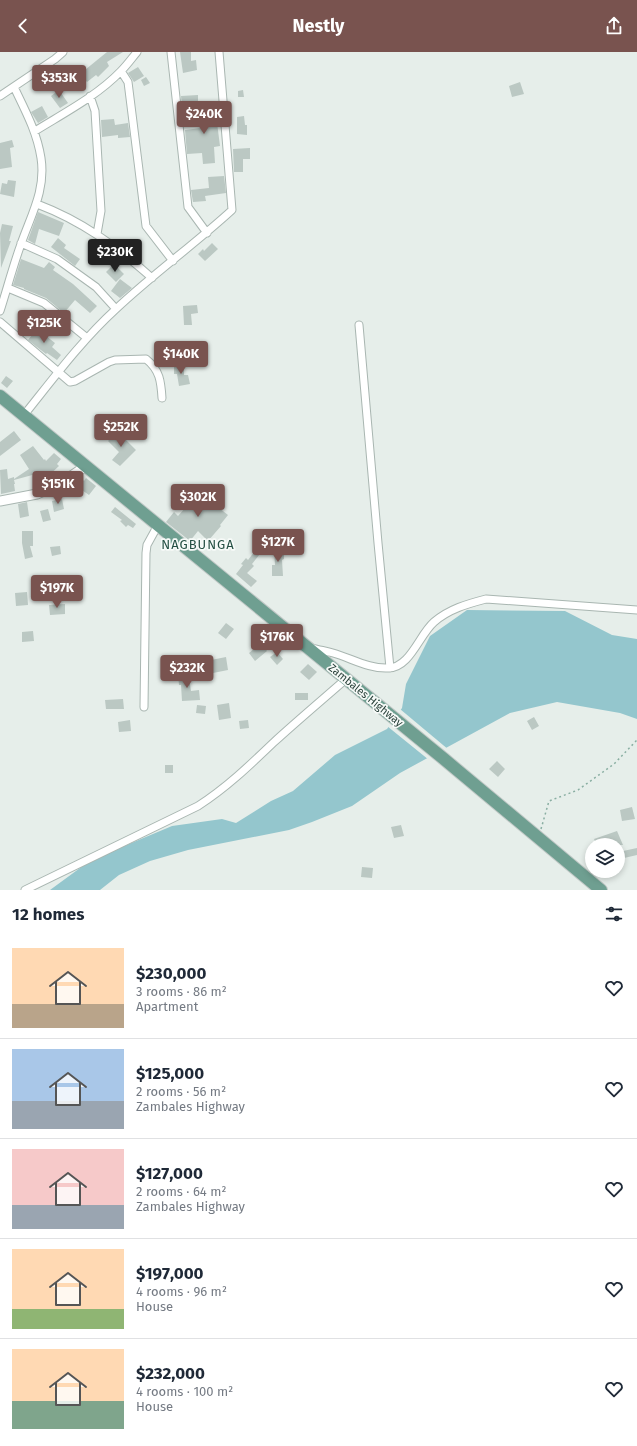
<!DOCTYPE html>
<meta charset="utf-8">
<style>
:root{--surface:#fff;--page:#f2f2f3;--text:#1f2937;--muted:#747a83;--line:#e0e1e3;--accent:#79534f}
body{margin:0;font-family:"Fira Sans",sans-serif;background:var(--page);color:var(--text);height:100vh;display:flex;flex-direction:column;font-size:15px;white-space:nowrap}
*{box-sizing:border-box;margin:0}
p{font-size:13px;color:var(--muted)}
.icon{flex:none;width:22px;height:22px;fill:none;stroke:currentColor;stroke-width:2;stroke-linecap:round;stroke-linejoin:round}
.map{position:relative;height:838px;overflow:hidden}
.panel{display:flex;flex-direction:column;background:var(--surface);flex:1}
.panel>*{flex:none}
.controls{position:absolute;left:585px;top:786px;display:grid;gap:8px}
.controls a{display:grid;place-items:center;width:40px;height:40px;border-radius:50%;background:var(--surface);box-shadow:0 2px 6px #0003;font-size:20px}
.price{position:absolute;translate:-50% -34px;padding:0 9px;border-radius:4px;background:var(--accent);color:#fff;font-size:13px;line-height:26px;filter:drop-shadow(0 1px 2px #0008)}
.price::after{content:'';position:absolute;left:50%;top:24px;width:12px;height:9px;margin-left:-6px;background:inherit;clip-path:polygon(0 0,100% 0,50% 100%)}
.price.current{background:#222;color:#fff}
ul{padding:0;list-style:none}
li{display:flex;align-items:center;gap:12px;height:100px;padding:0 12px}
li+li{border-top:1px solid var(--line)}
li span{display:grid;place-items:center;flex:none;width:112px;height:80px;border-radius:0px;color:#555}
li>.icon{margin-inline-start:auto}
span .icon{width:48px;height:48px;fill:#fffc;stroke-width:1}
li b{font-size:17px}
h2{display:flex;justify-content:space-between;align-items:center;height:48px;padding:0 12px;font-size:17px}
header{display:flex;justify-content:space-between;align-items:center;height:52px;padding:0 12px;background:var(--accent);color:#fff;font-size:18px;font-weight:700}
.map>svg:first-child{display:block}
</style>
<header><svg class="icon" aria-label="back" viewBox="0 0 24 24"><path d="M15 5l-7 7 7 7"/></svg>Nestly<svg class="icon" aria-label="share" viewBox="0 0 24 24"><path d="M12 15V3M7 8l5-5 5 5M5 13v7h14v-7"/></svg></header>
<div class="map">
<svg width="637" height="838" viewBox="0 0 637 838">
<rect width="100%" height="100%" fill="#e6eeea"/>
<path fill="#94c6cd" d="M467 558 565 559 612 583 637 587V667L620 661 557 650 510 661 400 721 352 754 312 770 289 778 188 798 150 809 119 823 100 838H50L91 808 172 774 222 767 236 771 271 749 293 739 335 703 387 677 402 656 406 632 430 584Z"/>
<path fill="#e6eeea" d="M400 657 449 698 429 708 387 674Z"/>
<path fill="#bbc8c3" d="M107 0H123L107 10 109 14 98 25 96 23 87 30 80 22Z
M180 0H191V9L196 8 197 18 183 21Z
M138 15 144 24 134 30 128 21Z
M146 25 150 31 144 34 141 28Z
M520 30 524 42 512 45 509 34Z
M59 38 68 51 60 56 51 44Z
M243 38 244 45H238V39Z
M198 43V54L182 55 181 44Z
M216 53V63L220 94 214 95 215 111 203 112 202 101 187 102 185 78 201 76 199 54Z
M42 54 48 65 38 71 31 60Z
M244 64 245 73H247V83L237 82V65Z
M114 67 115 73 128 71 130 85 118 86V83L102 85 101 68Z
M12 88 14 95 10 96 12 115 0 117V91Z
M250 96V107H243V120H234L233 97Z
M224 124 226 141 205 144 206 149 193 150 191 138 209 136 208 125Z
M8 128 16 129 14 145 0 142 2 131 7 132Z
M38 160 64 171 59 184 39 177 35 192 28 188Z
M2 172 13 174 9 189H11L1 216 0 181Z
M58 186 66 193 64 196 80 207 75 214 51 195Z
M95 188 112 201 105 210 88 197Z
M212 191 218 197 205 209 198 202 203 197 204 199Z
M21 207 44 216 49 210 55 215 53 218 73 232 97 254 90 261 75 248 64 261 46 246 24 237V236L13 233Z
M114 212 124 222 116 230 106 220Z
M120 227 132 236 120 246 111 239Z
M197 253 198 261 191 262 192 273H184L183 254Z
M37 277 55 291 52 295 61 303 57 308 47 301 46 302 28 288Z
M174 312H184V323H188L190 332 179 334 177 322H174Z
M6 324 13 329 7 336 1 331Z
M119 378 127 386 125 387 136 398 120 414 112 408 119 400 108 389Z
M14 379 21 388 0 404V390Z
M33 394 44 408 45 407 46 409 54 401 61 407 57 412 59 414 44 428 39 422 37 424 36 422 14 428 15 432H14L15 439 1 442 0 418 7 417 8 427 14 425V427L29 417 20 403Z
M80 425 84 429 86 426 96 434 89 443 79 436 80 435 74 429Z
M195 437 228 463 220 473 221 474 208 489 198 479 190 489 166 470 174 460 178 464 193 447 189 443Z
M62 447 64 457 54 460 52 449Z
M27 450 29 464 20 466 18 452Z
M115 455 136 472 133 476 128 473 126 475 120 469 122 468 111 460Z
M48 457 51 468 43 470 40 459Z
M22 479H33V494H30L33 505 25 507 22 491Z
M60 494 61 502 52 504 50 495Z
M258 495 263 498 252 512 254 514 247 521 257 529 251 535 236 522 243 513 241 512 246 506 248 508Z
M274 497H284V507L282 508 283 524H272V513H275Z
M27 540 28 553 16 554 15 541Z
M65 552V562L50 563 49 553Z
M226 571 234 577 226 587 218 581Z
M33 579 34 589 22 590V580Z
M261 591 267 599 255 609 249 601Z
M277 600 283 607 277 613 270 605Z
M226 605 228 618 213 621 211 608Z
M308 612 317 620 309 628 300 620Z
M188 620 191 639 199 638 200 648 182 649 181 633H179L178 622Z
M295 641H308V648H295Z
M123 647 124 657H106L105 648Z
M229 651 231 666 219 668 217 653Z
M197 653 206 654 205 662 196 661Z
M534 665 539 674 532 678 527 669Z
M130 668 131 679 119 680 118 670Z
M248 668 249 676 240 677 239 669Z
M497 709 505 717 498 725 489 717Z
M165 713H173V721H165Z
M632 755 635 767 622 769 620 758Z
M401 773 404 784 394 786 391 775Z
M617 779 623 793H597L594 787Z
M637 796V803L624 806 623 799Z
M362 815 373 816 372 826 361 825Z"/>
<g fill="none" stroke-linecap="round" stroke-linejoin="round">
<defs>
<path id="minor" d="M171 0 188 155 207 181
M121 19 128 30 146 174 173 209
M0 44 55 7 63 0
M90 44 95 59 101 159 97 182
M35 79C64 61 97 44 121 19 127 13 132 6 137 0
M37 152C82 169 116 194 152 226
M21 191 57 207 96 235 116 257
M8 236 44 251 87 286
M0 259C7 237 13 214 21 192 31 163 46 138 41 106 37 80 25 58 14 35
M0 270 70 330 75 329 109 310 115 308 146 307C160 318 161 330 162 346
M359 273 378 491 390 616
M24 363C53 327 81 289 116 257 153 222 195 192 232 158L219 0
M312 596C319 598 326 599 333 601 351 606 369 617 388 616 410 616 419 583 434 570 449 557 467 552 486 547L637 558
M144 655 146 501 147 493 158 473
M25 838 198 754C226 736 249 714 273 691 297 669 322 648 346 627"/>
<path id="tertiary" d="M0 449 37 442 58 433 86 414"/>
<path id="primary" d="M0 344 444 707 601 838"/>
</defs>
<use href="#minor" stroke="#a9b6b1" stroke-width="9"/>
<use href="#tertiary" stroke="#a9b6b1" stroke-width="11"/>
<use href="#primary" stroke="#c2c9c7" stroke-width="14"/>
<path stroke="#89aea2" stroke-width="1.5" stroke-dasharray="2 3" stroke-linecap="butt" d="M541 777 549 749 578 738 614 712 637 688"/>
<use href="#minor" stroke="#fff" stroke-width="7"/>
<use href="#tertiary" stroke="#fff" stroke-width="9"/>
<use href="#primary" stroke="#6f9f91" stroke-width="12"/>
</g>
<g text-anchor="middle" stroke-width="3.5" stroke-linejoin="round" paint-order="stroke">
<g font-size="11" fill="#263e37" stroke="#f7faf8">
<text transform="translate(366 643) rotate(39)" y="4">Zambales Highway</text>
</g>
<g font-size="13" letter-spacing="1" fill="#244f43" stroke="#f7faf8">
<text x="198" y="497">NAGBUNGA</text>
</g>
</g>
</svg>
<div class="controls">
<a><svg class="icon" aria-label="layers" viewBox="0 0 24 24"><path d="M12 4l9 5-9 5-9-5zM3 14l9 5 9-5"/></svg></a>
</div>
<b class="price" style="left:59px;top:47px">$353K</b>
<b class="price" style="left:204px;top:83px">$240K</b>
<b class="price current" style="left:115px;top:221px">$230K</b>
<b class="price" style="left:44px;top:292px">$125K</b>
<b class="price" style="left:181px;top:323px">$140K</b>
<b class="price" style="left:121px;top:396px">$252K</b>
<b class="price" style="left:58px;top:453px">$151K</b>
<b class="price" style="left:198px;top:466px">$302K</b>
<b class="price" style="left:278px;top:511px">$127K</b>
<b class="price" style="left:57px;top:557px">$197K</b>
<b class="price" style="left:277px;top:606px">$176K</b>
<b class="price" style="left:187px;top:637px">$232K</b>
</div>
<section class="panel">
<h2>12 homes<svg class="icon" aria-label="filters" viewBox="0 0 24 24"><path d="M4 7h16M4 17h16"/><circle cx="9" cy="7" r="2"/><circle cx="15" cy="17" r="2"/></svg></h2>
<ul>
<li><span style="background:linear-gradient(#ffd9b3 70%,#b9a48a 0)"><svg class="icon" aria-label="home" viewBox="0 0 24 24"><path d="M3 11l9-7 9 7M6 9v11h12V9"/></svg></span><div><b>$230,000</b><p>3 rooms · 86 m²</p><p>Apartment</p></div><svg class="icon" aria-label="heart" viewBox="0 0 24 24"><path d="M12 20l-8-8c-3-5 5-10 8-4 3-6 11-1 8 4z"/></svg></li>
<li><span style="background:linear-gradient(#a9c7e8 65%,#9aa5b1 0)"><svg class="icon" aria-label="home" viewBox="0 0 24 24"><path d="M3 11l9-7 9 7M6 9v11h12V9"/></svg></span><div><b>$125,000</b><p>2 rooms · 56 m²</p><p>Zambales Highway</p></div><svg class="icon" aria-label="heart" viewBox="0 0 24 24"><path d="M12 20l-8-8c-3-5 5-10 8-4 3-6 11-1 8 4z"/></svg></li>
<li><span style="background:linear-gradient(#f6c9c9 70%,#9aa5b1 0)"><svg class="icon" aria-label="home" viewBox="0 0 24 24"><path d="M3 11l9-7 9 7M6 9v11h12V9"/></svg></span><div><b>$127,000</b><p>2 rooms · 64 m²</p><p>Zambales Highway</p></div><svg class="icon" aria-label="heart" viewBox="0 0 24 24"><path d="M12 20l-8-8c-3-5 5-10 8-4 3-6 11-1 8 4z"/></svg></li>
<li><span style="background:linear-gradient(#ffd9b3 75%,#8fb573 0)"><svg class="icon" aria-label="home" viewBox="0 0 24 24"><path d="M3 11l9-7 9 7M6 9v11h12V9"/></svg></span><div><b>$197,000</b><p>4 rooms · 96 m²</p><p>House</p></div><svg class="icon" aria-label="heart" viewBox="0 0 24 24"><path d="M12 20l-8-8c-3-5 5-10 8-4 3-6 11-1 8 4z"/></svg></li>
<li><span style="background:linear-gradient(#ffd9b3 65%,#7fa58c 0)"><svg class="icon" aria-label="home" viewBox="0 0 24 24"><path d="M3 11l9-7 9 7M6 9v11h12V9"/></svg></span><div><b>$232,000</b><p>4 rooms · 100 m²</p><p>House</p></div><svg class="icon" aria-label="heart" viewBox="0 0 24 24"><path d="M12 20l-8-8c-3-5 5-10 8-4 3-6 11-1 8 4z"/></svg></li>
</ul>
</section>
